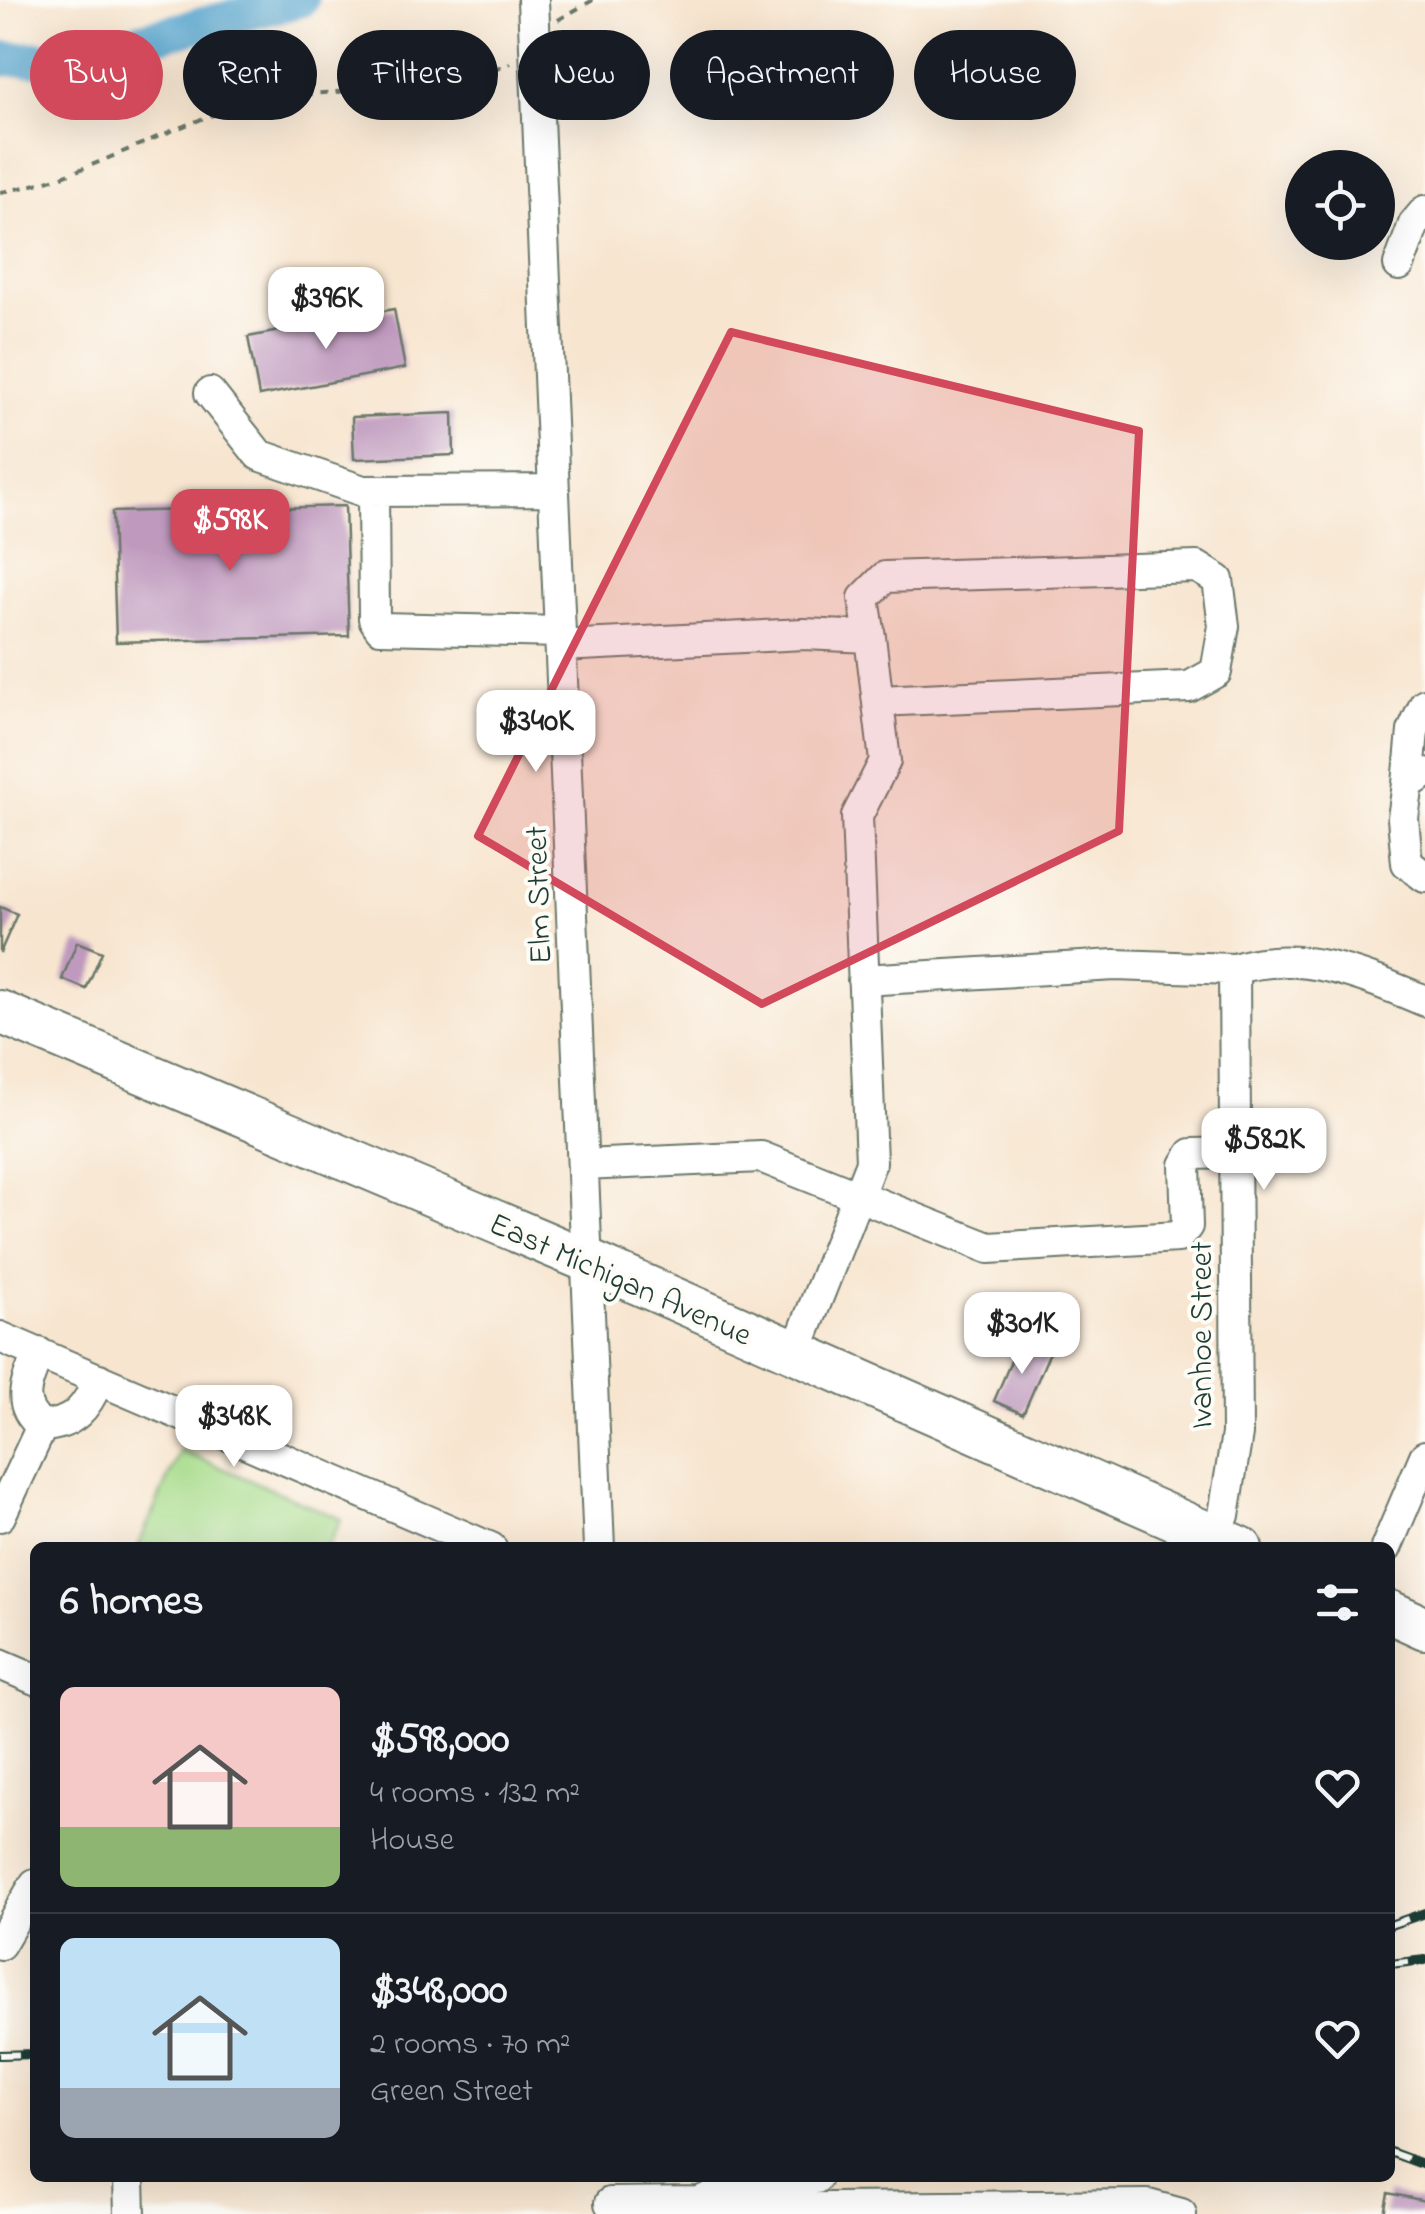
<!DOCTYPE html>
<meta charset="utf-8">
<style>
:root{--surface:#171b24;--page:#20242c;--text:#f1f3f6;--muted:#9ea1a6;--line:#363941;--accent:#d1495b}
body{margin:0;font-family:"Indie Flower",sans-serif;background:var(--page);color:var(--text);height:100vh;display:flex;flex-direction:column;font-size:38px;white-space:nowrap}
*{box-sizing:border-box;margin:0}
p{font-size:32px;color:var(--muted)}
.icon{flex:none;width:55px;height:55px;fill:none;stroke:currentColor;stroke-width:2;stroke-linecap:round;stroke-linejoin:round}
.map{position:relative;flex:1;overflow:hidden}
.details{position:absolute;left:30px;top:1542px;width:1365px;height:640px;display:flex;flex-direction:column;background:var(--surface);border-radius:15px;box-shadow:0 10px 40px #0002}
.details>*{flex:none}
.hud{position:absolute;left:30px;top:30px;width:1365px;height:90px;display:flex;gap:20px}
.fabs{position:absolute;left:1285px;top:150px;display:grid;gap:20px}
.fabs a{display:grid;place-items:center;width:110px;height:110px;border-radius:50%;background:var(--surface);box-shadow:0 10px 40px #0002;font-size:50px}
.price{position:absolute;translate:-50% -85px;padding:0 22px;border-radius:20px;background:#fff;color:#222;font-size:32px;line-height:65px;filter:drop-shadow(0 2px 5px #0008)}
.price::after{content:'';position:absolute;left:50%;top:60px;width:30px;height:22px;margin-left:-15px;background:inherit;clip-path:polygon(0 0,100% 0,50% 100%)}
.price.active{background:var(--accent);color:#fff}
ul{padding:0;list-style:none}
li{display:flex;align-items:center;gap:30px;height:250px;padding:0 30px}
li+li{border-top:2px solid var(--line)}
li span{display:grid;place-items:center;flex:none;width:280px;height:200px;border-radius:15px;color:#555}
li>.icon{margin-inline-start:auto}
span .icon{width:120px;height:120px;fill:#fffc;stroke-width:1}
li b{font-size:42px}
h2{display:flex;justify-content:space-between;align-items:center;height:120px;padding:0 30px;font-size:42px}
.pill{padding:0 35px;border-radius:45px;background:var(--surface);box-shadow:0 10px 40px #0002;font-size:35px;line-height:90px}
.pill.active{background:var(--accent);color:#fff}
.map>svg:first-child{display:block}
</style>
<div class="map">
<svg width="1425" height="2214" viewBox="0 0 1425 2214">
<rect width="100%" height="100%" fill="#fdfcf7"/>
<filter id="ink" filterUnits="userSpaceOnUse"><feTurbulence type="fractalNoise" baseFrequency=".01" numOctaves="2"/><feDisplacementMap in="SourceGraphic" scale="20" xChannelSelector="R" yChannelSelector="G"/><feConvolveMatrix kernelMatrix="1 2 1 2 8 2 1 2 1" color-interpolation-filters="sRGB"/></filter>
<filter id="wash" filterUnits="userSpaceOnUse"><feTurbulence type="fractalNoise" baseFrequency=".0048" numOctaves="4" result="noise"/><feDisplacementMap in="SourceGraphic" scale="40" xChannelSelector="R" yChannelSelector="G"/><feGaussianBlur stdDeviation="2.25" result="paint"/><feColorMatrix in="noise" values="0 0 0 0 0 0 0 0 0 0 0 0 0 0 0 0 0 1.4 0 .05"/><feComposite in="paint" operator="in"/></filter>
<g filter="url(#wash)">
<rect width="100%" height="100%" fill="#f7e5cf"/>
<path fill="#a8dc8c" stroke="#648c60" stroke-width="2.5" d="M180 1450 341 1519 328 1547H138Z"/>
<g fill="none" stroke-linecap="round" stroke-linejoin="round">
<path stroke="#52a3cc" stroke-width="35" d="M0 59H62L301 0"/>
</g>
<g id="blocks">
<path fill="#bf9abe" d="M394 309 405 368 259 396 248 337Z
M453 413 454 455 354 459 352 417Z
M345 506 349 636 116 642 112 512Z
M0 907 17 914 0 953Z
M77 942 102 952 86 989 62 979Z
M1020 1340 1050 1352 1023 1414 994 1401Z
M1388 2193 1425 2201V2214H1384Z"/>
</g>
</g>
<g filter="url(#ink)">
<use href="#blocks" fill-opacity="0" stroke="#6b786a" stroke-width="2.5"/>
<g fill="none" stroke-linecap="round" stroke-linejoin="round">
<defs>
<path id="minor" d="M533 0 599 1548
M1399 265 1414 224 1425 211
M210 393 259 455 363 491 554 490
M373 491 374 619 380 628 560 632
M870 637 864 598 885 577 1197 567 1218 580 1224 626 1216 672 1189 687 878 701
M561 646 804 634 870 637 885 761 857 816 871 1162 795 1355
M1425 773 1408 784 1403 818 1407 863 1425 877
M1408 784 1413 731 1425 704
M863 980 1115 965 1234 969
M583 1165 761 1157 989 1248 1178 1237 1187 1226 1185 1165 1192 1154 1234 1153
M0 1337 491 1548
M39 1353C27 1381 14 1404 42 1426
M0 1516 42 1426C74 1425 87 1407 99 1379
M1215 1536 1224 1515 1237 1434 1234 969C1301 948 1363 975 1425 1001
M1386 1548 1425 1456
M0 1664 35 1679
M0 1944 35 1884
M129 2178 130 2214
M700 2202 730 2209 1148 2205 1181 2214
M610 2203 700 2202 722 2192 816 2178"/>
<path id="highway" d="M0 1012 588 1261 1241 1548
M1390 1612 1425 1628"/>
</defs>
<use href="#minor" stroke="#6b786a" stroke-width="34"/>
<use href="#highway" stroke="#6b786a" stroke-width="46"/>
<path stroke="#6b786a" stroke-width="4" stroke-dasharray="8 8" stroke-linecap="butt" d="M558 20 593 0
M0 192C87 178 161 127 246 105 332 83 428 98 510 63"/>
<use href="#minor" stroke="#fff" stroke-width="30"/>
<use href="#highway" stroke="#fff" stroke-width="42"/>
<defs>
<path id="rail" d="M1390 1925 1425 1913
M1390 1964 1425 1960
M0 2055 35 2054
M1390 2152 1425 2165"/>
</defs>
<use href="#rail" stroke="#1f3d34" stroke-width="10"/>
<use href="#rail" stroke="#fdfcf7" stroke-width="6" stroke-dasharray="19" stroke-linecap="butt"/>
</g>
</g>
<path fill="#d1495b" fill-opacity="0.2" stroke="#d1495b" stroke-width="8" stroke-linejoin="round" d="M731 332 1139 431 1119 831 762 1004 478 836Z"/>
<g text-anchor="middle" stroke-width="8" stroke-linejoin="round" paint-order="stroke">
<g font-size="32" fill="#1f3d34" stroke="#fdfcf7">
<text transform="translate(537 895) rotate(-92)" y="11">Elm Street</text>
<text transform="translate(621 1278) rotate(24)" y="11">East Michigan Avenue</text>
<text transform="translate(1200 1335) rotate(-90)" y="11">Ivanhoe Street</text>
</g>
</g>
</svg>
<div class="fabs">
<a><svg class="icon" aria-label="locate" viewBox="0 0 24 24"><circle cx="12" cy="12" r="6"/><path d="M12 2v4M12 18v4M2 12h4M18 12h4"/></svg></a>
</div>
<b class="price" style="left:326px;top:352px">$396K</b>
<b class="price active" style="left:230px;top:574px">$598K</b>
<b class="price" style="left:536px;top:775px">$340K</b>
<b class="price" style="left:1264px;top:1193px">$582K</b>
<b class="price" style="left:1022px;top:1377px">$301K</b>
<b class="price" style="left:234px;top:1470px">$348K</b>
<div class="hud">
<a class="pill active">Buy</a>
<a class="pill">Rent</a>
<a class="pill">Filters</a>
<a class="pill">New</a>
<a class="pill">Apartment</a>
<a class="pill">House</a>
</div>
<section class="details">
<h2>6 homes<svg class="icon" aria-label="filters" viewBox="0 0 24 24"><path d="M4 7h16M4 17h16"/><circle cx="9" cy="7" r="2"/><circle cx="15" cy="17" r="2"/></svg></h2>
<ul>
<li><span style="background:linear-gradient(#f6c9c9 70%,#8fb573 0)"><svg class="icon" aria-label="home" viewBox="0 0 24 24"><path d="M3 11l9-7 9 7M6 9v11h12V9"/></svg></span><div><b>$598,000</b><p>4 rooms · 132 m²</p><p>House</p></div><svg class="icon" aria-label="heart" viewBox="0 0 24 24"><path d="M12 20l-8-8c-3-5 5-10 8-4 3-6 11-1 8 4z"/></svg></li>
<li><span style="background:linear-gradient(#bfe0f5 75%,#9aa5b1 0)"><svg class="icon" aria-label="home" viewBox="0 0 24 24"><path d="M3 11l9-7 9 7M6 9v11h12V9"/></svg></span><div><b>$348,000</b><p>2 rooms · 70 m²</p><p>Green Street</p></div><svg class="icon" aria-label="heart" viewBox="0 0 24 24"><path d="M12 20l-8-8c-3-5 5-10 8-4 3-6 11-1 8 4z"/></svg></li>
</ul>
</section>
</div>
